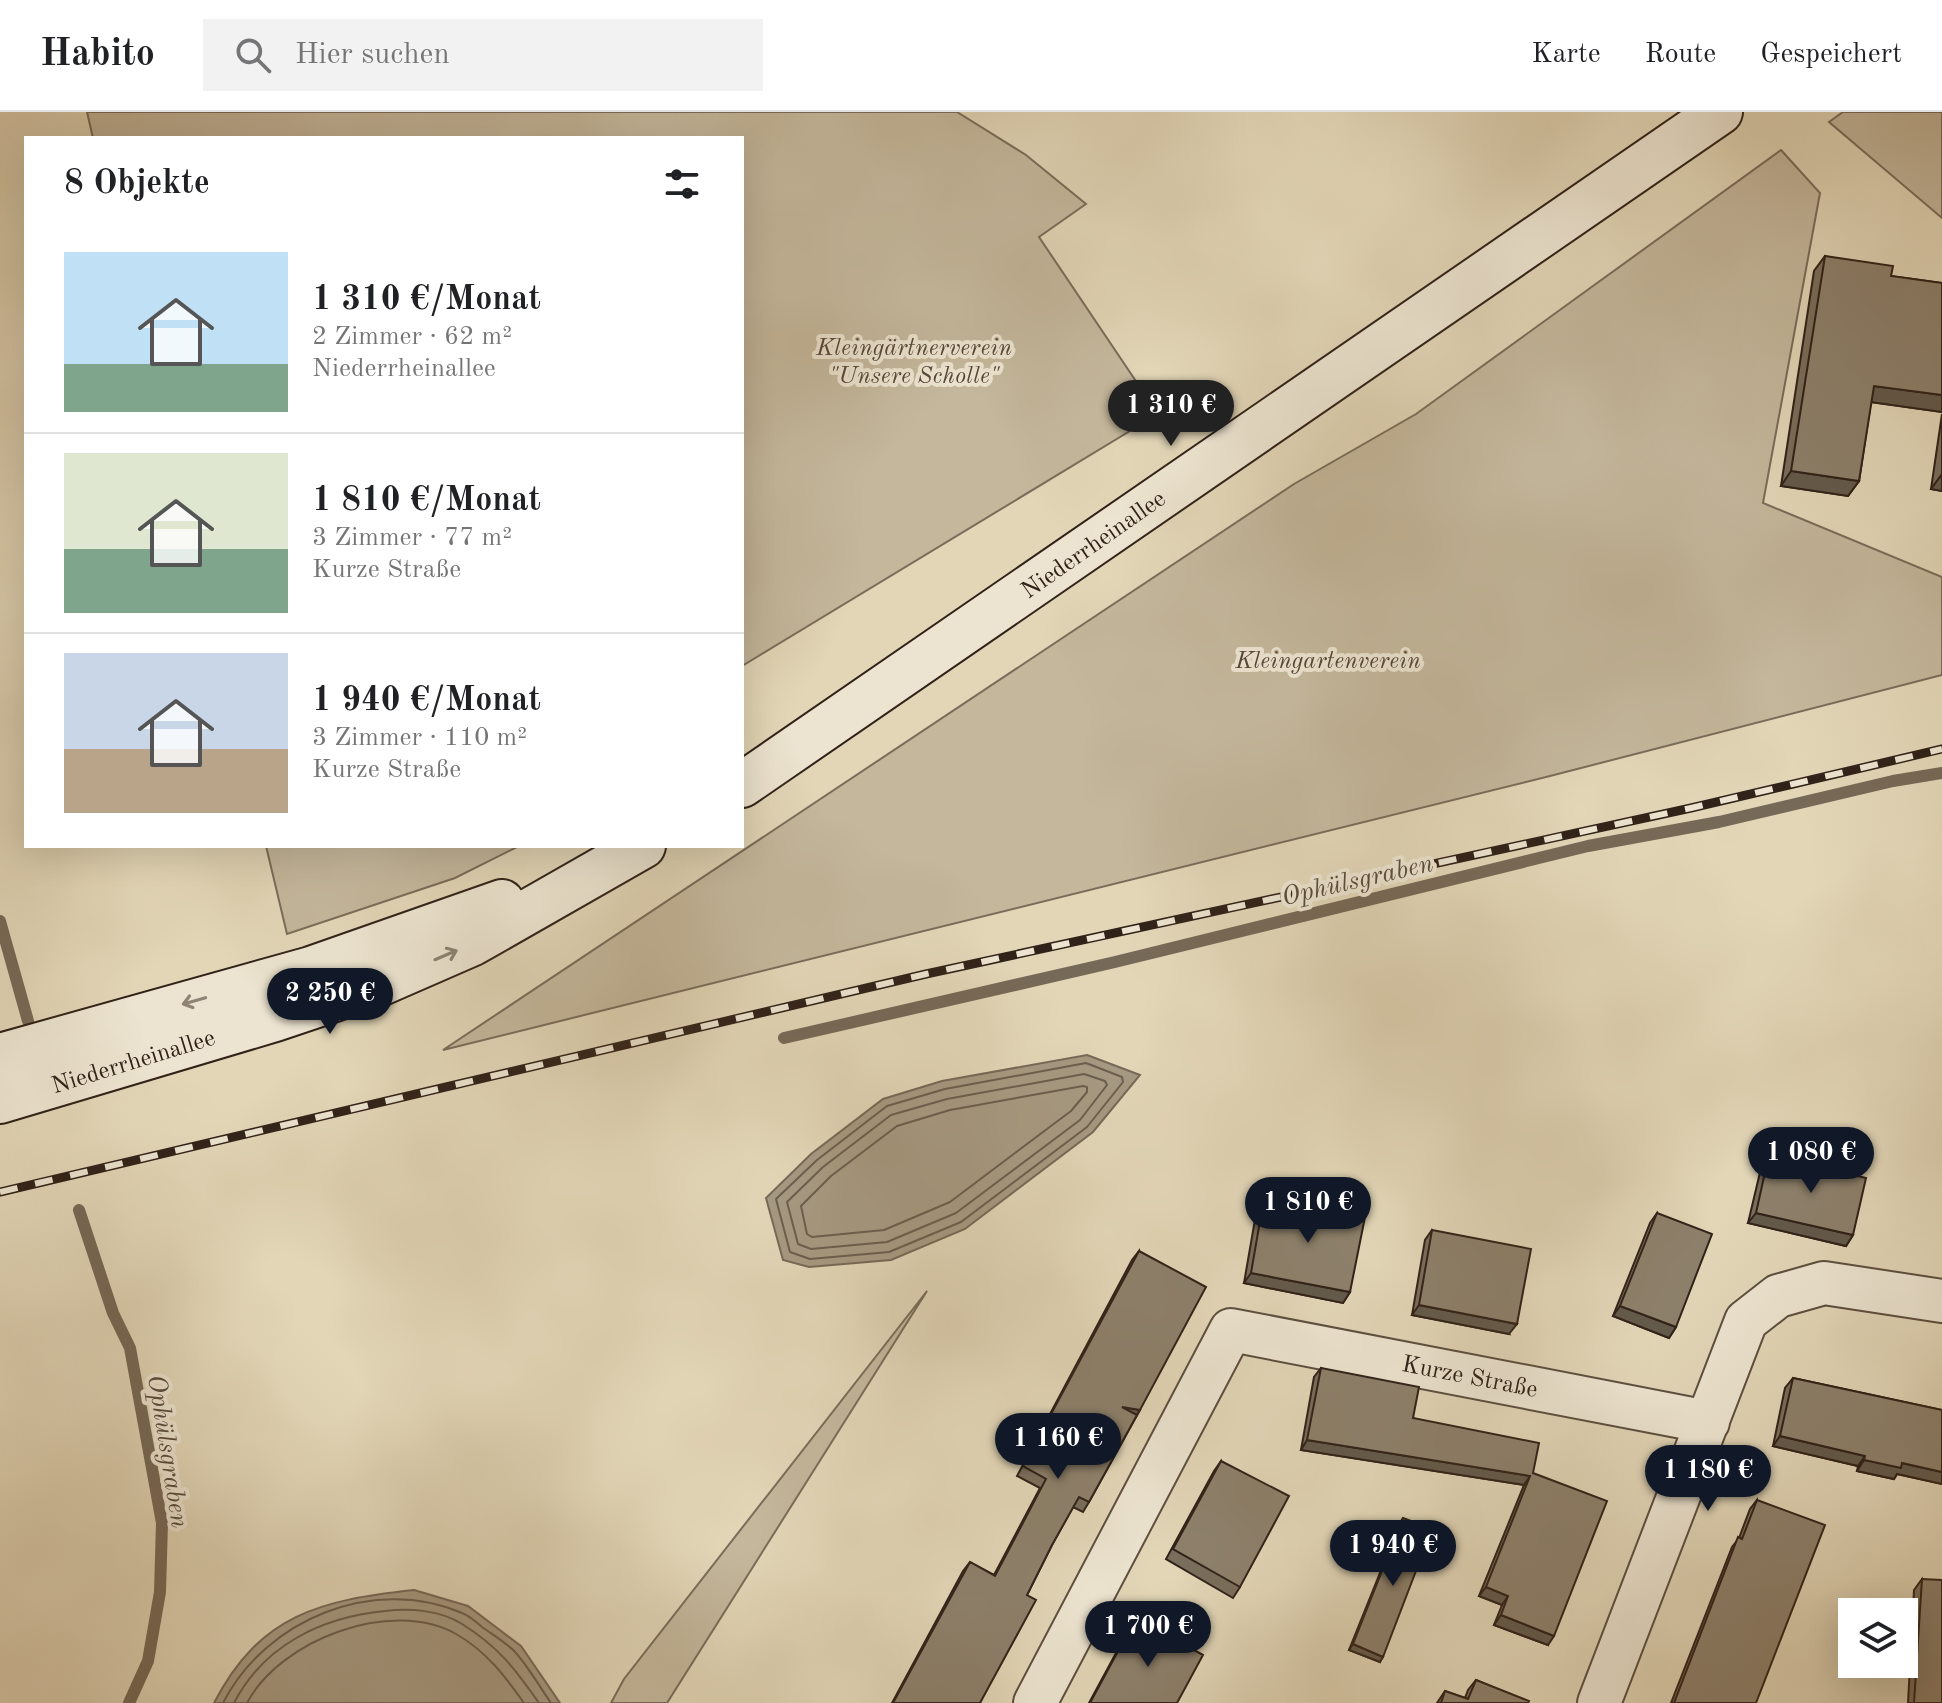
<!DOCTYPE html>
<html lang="de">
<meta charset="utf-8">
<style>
:root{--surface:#fff;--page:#f2f2f2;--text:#202124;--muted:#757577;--line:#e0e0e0;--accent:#111827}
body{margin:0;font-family:"Old Standard TT",serif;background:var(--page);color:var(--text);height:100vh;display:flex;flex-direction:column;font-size:30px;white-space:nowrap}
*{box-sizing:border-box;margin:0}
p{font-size:26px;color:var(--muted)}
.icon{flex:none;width:44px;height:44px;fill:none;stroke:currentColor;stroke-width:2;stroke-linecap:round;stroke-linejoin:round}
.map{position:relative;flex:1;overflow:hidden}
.details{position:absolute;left:24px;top:24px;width:720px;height:712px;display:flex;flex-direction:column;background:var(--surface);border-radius:0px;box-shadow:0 8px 32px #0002}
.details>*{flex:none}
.buttons{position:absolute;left:1838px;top:1486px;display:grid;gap:16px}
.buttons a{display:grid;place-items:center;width:80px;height:80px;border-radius:0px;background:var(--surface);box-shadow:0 8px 32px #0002;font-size:40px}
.price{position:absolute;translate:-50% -68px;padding:0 18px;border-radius:28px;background:var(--accent);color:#fff;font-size:26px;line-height:52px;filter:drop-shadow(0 2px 4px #0008)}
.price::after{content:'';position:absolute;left:50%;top:48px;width:24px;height:18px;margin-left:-12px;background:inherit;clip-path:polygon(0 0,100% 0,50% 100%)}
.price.selected{background:#222;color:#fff}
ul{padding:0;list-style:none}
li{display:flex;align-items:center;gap:24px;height:200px;padding:0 40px}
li+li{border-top:2px solid var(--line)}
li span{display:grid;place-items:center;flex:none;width:224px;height:160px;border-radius:0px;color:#555}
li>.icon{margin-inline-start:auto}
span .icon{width:96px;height:96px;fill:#fffc;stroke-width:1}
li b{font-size:34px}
h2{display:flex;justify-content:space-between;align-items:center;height:96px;padding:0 40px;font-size:34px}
header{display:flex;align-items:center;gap:48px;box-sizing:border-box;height:112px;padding:0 40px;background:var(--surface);border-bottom:2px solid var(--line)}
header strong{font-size:38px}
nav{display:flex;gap:44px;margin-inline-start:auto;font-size:28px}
.search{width:560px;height:72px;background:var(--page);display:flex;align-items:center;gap:20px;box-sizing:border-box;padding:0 28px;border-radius:0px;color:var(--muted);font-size:30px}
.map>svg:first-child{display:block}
</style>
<header>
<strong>Habito</strong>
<div class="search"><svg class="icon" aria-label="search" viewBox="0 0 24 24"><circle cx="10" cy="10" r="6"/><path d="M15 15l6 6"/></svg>Hier suchen</div>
<nav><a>Karte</a><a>Route</a><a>Gespeichert</a></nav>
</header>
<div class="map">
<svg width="1942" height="1591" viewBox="0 0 1942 1591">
<rect width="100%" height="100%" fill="#e2d6b7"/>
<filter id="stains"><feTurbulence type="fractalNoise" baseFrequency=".0025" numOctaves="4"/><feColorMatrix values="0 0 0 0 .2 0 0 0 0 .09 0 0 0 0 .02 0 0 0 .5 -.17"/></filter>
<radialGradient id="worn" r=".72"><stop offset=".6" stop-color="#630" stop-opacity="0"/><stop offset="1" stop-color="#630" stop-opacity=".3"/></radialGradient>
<path fill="#c4b79c" stroke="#7a6c5a" stroke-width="2" d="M87 0H957L1026 43 1086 92 1039 125 1158 302 742 554V26H93Z
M1843 0H1942V106L1829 10Z
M1781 38 1820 81 1763 391 1942 465V563L1550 664 443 938 1294 372 1416 302Z
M266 734H519L455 766 287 822Z
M927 1179 667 1591H611L624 1567Z"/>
<path fill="#a69981" stroke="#776957" stroke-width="2" d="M1087 943 1140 963 1093 1020 965 1117 891 1148 809 1155 783 1148 766 1086 811 1042 883 987 942 969Z
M414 1478 468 1494 521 1534 560 1591H214C260 1502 321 1488 414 1478Z"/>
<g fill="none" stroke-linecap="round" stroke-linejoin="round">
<path stroke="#6c5e4d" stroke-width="2" d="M1086 951 1122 965 1123 970 1087 1015 961 1110 889 1140 810 1147 790 1140 776 1087 817 1048 887 994 945 977Z
M1084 962 1105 969 1107 973 1080 1008 956 1101 887 1130 811 1137 798 1132 787 1090 823 1055 891 1003 947 987Z
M1083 974 1087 975V980L1071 999 950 1090 884 1118 812 1125 807 1122 801 1094 831 1064 897 1014 950 998Z
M223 1591C266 1507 374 1463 462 1501 470 1504 476 1510 482 1515 493 1523 507 1531 516 1541 529 1556 540 1575 551 1591
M234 1591C264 1533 322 1505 385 1499 410 1496 440 1498 462 1512 499 1535 515 1557 539 1591
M247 1591C281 1527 392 1486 456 1522 486 1539 505 1564 524 1591"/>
<path stroke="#776957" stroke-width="12" d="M0 809 28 909
M784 926 1115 850 1588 734 1719 710 1893 669 1942 661
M79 1098 113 1201 130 1236 162 1411 160 1480 148 1549 129 1591"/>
<defs>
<path id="minor" d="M1035 1591 1231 1218 1708 1310
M1599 1591 1746 1209 1778 1184 1824 1171 1942 1189"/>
<path id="secondary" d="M742 673 1720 0
M0 944 311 857 502 790
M0 989 275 907 379 872 473 831 643 734"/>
</defs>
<use href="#minor" stroke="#5d4f40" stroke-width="46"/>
<use href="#secondary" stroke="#312219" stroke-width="48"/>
<use href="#minor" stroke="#ece4d0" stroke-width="42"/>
<use href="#secondary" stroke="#ece4d0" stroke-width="44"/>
<defs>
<path id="rail" d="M0 1080 926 862 1691 696 1942 637"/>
</defs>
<use href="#rail" stroke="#312219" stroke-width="9"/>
<use href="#rail" stroke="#ece4d0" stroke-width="6" stroke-dasharray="18" stroke-linecap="butt"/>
</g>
<path fill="#796e5c" stroke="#312219" stroke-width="2" d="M1825 144 1891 164 1942 171V300L1871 290 1859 369 1848 384 1781 374 1814 159Z
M1942 302V379L1931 377Z
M1769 1042 1853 1123 1846 1134 1748 1111 1762 1052Z
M1264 1086 1350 1180 1343 1191 1244 1171 1257 1096Z
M1657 1101 1676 1215 1669 1226 1613 1204 1650 1111Z
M1432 1118 1509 1222 1412 1203 1425 1128Z
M1139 1139 1140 1298 1089 1390 1083 1400 1073 1395 1052 1433 1027 1483 980 1591H892L963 1459 970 1450 994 1463 1040 1376 1017 1364 1132 1148Z
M1321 1256 1413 1306 1533 1361 1548 1533 1494 1513 1502 1493 1479 1484 1524 1373 1301 1338 1314 1265Z
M1793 1266 1942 1298V1372L1897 1362 1894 1367 1857 1359 1858 1354 1773 1334 1785 1276Z
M1221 1349 1240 1475 1233 1486 1166 1447 1214 1359Z
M1757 1388 1756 1591H1671L1732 1435 1739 1426 1750 1397Z
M1403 1406 1380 1550 1349 1538 1400 1411Z
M1922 1467 1942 1591H1908L1914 1478Z
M1136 1506 1177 1591H1089L1130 1515Z
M1476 1568 1528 1591H1437L1445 1579 1465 1586 1468 1578Z"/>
<path fill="#635a4b" stroke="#312219" stroke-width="2" d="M1874 274 1942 283V300L1863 289Z
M1791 359 1859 369 1848 384 1781 374Z
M1942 362V379L1931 377Z
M1756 1101 1853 1123 1846 1134 1748 1111Z
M1251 1161 1350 1180 1343 1191 1244 1171Z
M1419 1193 1517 1212 1509 1222 1412 1203Z
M1620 1194 1676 1215 1669 1226 1613 1204Z
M1122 1295 1140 1298 1133 1308Z
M1780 1324 1865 1344 1858 1354 1773 1334Z
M1307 1328 1530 1364 1524 1373 1301 1338Z
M1864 1348 1902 1351 1942 1360V1372L1897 1362 1894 1367 1857 1359Z
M1486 1475 1508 1484 1502 1493 1479 1484Z
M1501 1503 1554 1524 1548 1533 1494 1513Z
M1353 1532 1383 1545 1380 1550 1349 1538Z"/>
<path fill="#8d806b" stroke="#312219" stroke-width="2" d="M1825 144 1893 154 1891 164 1942 171V283L1874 274 1859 369 1791 359Z
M1769 1042 1866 1066 1853 1123 1756 1101Z
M1264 1086 1365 1105 1350 1180 1251 1161Z
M1657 1101 1712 1122 1676 1215 1620 1194Z
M1432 1118 1531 1137 1517 1212 1419 1193Z
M1139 1139 1206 1175 1140 1298 1122 1295 1137 1303 1089 1390 1079 1385 1052 1433 1027 1483 1036 1488 980 1591H893L970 1450 995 1464 1046 1367 1023 1354Z
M1321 1256 1419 1275 1413 1306 1539 1331 1533 1361 1607 1389 1554 1524 1501 1503 1508 1484 1486 1475 1530 1364 1307 1328Z
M1793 1266 1942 1298V1360L1902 1351 1901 1356 1864 1348 1865 1344 1780 1324Z
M1221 1349 1289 1384 1240 1475 1173 1437Z
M1757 1388 1825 1413 1756 1591H1674L1738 1425 1742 1427Z
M1403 1406 1432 1417 1383 1545 1353 1532Z
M1922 1467 1942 1468V1591H1914Z
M1136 1506 1203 1543 1177 1591H1090Z
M1476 1568 1529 1589 1528 1591H1441L1445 1579 1468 1587Z"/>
<defs><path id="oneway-shaft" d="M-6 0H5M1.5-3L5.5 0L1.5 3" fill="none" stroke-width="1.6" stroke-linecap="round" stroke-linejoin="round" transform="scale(2)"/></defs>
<g stroke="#8e8374">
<use href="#oneway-shaft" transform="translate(446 843) rotate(-23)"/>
<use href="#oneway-shaft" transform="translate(194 889) rotate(164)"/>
</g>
<g text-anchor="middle" stroke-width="8" stroke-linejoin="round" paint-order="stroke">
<g font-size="24" font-style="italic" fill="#56473a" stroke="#ece4d0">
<text x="914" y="243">Kleingärtnerverein<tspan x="914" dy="28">"Unsere Scholle"</tspan></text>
<text x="1328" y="556">Kleingartenverein</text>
</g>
<g font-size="24" fill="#312219" stroke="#ece4d0">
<text transform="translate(1093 432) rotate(-35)" y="8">Niederrheinallee</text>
<text transform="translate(133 949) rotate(-17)" y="8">Niederrheinallee</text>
<text transform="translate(1470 1264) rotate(11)" y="8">Kurze Straße</text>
</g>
<g font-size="26" font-style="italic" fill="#5a4c3d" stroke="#ece4d0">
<text transform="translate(1357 767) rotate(-13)" y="9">Ophülsgraben</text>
<text transform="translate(169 1339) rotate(81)" y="9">Ophülsgraben</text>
</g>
</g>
<rect width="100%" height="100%" filter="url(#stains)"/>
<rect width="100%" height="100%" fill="url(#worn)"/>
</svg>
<div class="buttons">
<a><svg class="icon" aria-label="layers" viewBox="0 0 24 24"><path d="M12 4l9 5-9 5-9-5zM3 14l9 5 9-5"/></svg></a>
</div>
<b class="price selected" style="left:1171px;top:336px">1 310 €</b>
<b class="price" style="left:330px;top:924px">2 250 €</b>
<b class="price" style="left:1811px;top:1083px">1 080 €</b>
<b class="price" style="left:1308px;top:1133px">1 810 €</b>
<b class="price" style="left:1058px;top:1369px">1 160 €</b>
<b class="price" style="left:1708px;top:1401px">1 180 €</b>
<b class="price" style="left:1393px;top:1476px">1 940 €</b>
<b class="price" style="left:1148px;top:1557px">1 700 €</b>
<section class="details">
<h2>8 Objekte<svg class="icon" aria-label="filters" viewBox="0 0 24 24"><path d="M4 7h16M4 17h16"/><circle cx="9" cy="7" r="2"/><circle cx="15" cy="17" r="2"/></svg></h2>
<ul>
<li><span style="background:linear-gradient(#bfe0f5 70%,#7fa58c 0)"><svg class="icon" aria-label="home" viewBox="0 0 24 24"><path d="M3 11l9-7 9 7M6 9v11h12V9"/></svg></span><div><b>1 310 €/Monat</b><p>2 Zimmer · 62 m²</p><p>Niederrheinallee</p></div></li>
<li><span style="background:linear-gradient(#dfe7d0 60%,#7fa58c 0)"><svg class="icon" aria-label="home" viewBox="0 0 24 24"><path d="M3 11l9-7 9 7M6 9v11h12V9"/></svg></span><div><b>1 810 €/Monat</b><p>3 Zimmer · 77 m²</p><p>Kurze Straße</p></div></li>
<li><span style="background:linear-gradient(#c9d6e8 60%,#b9a48a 0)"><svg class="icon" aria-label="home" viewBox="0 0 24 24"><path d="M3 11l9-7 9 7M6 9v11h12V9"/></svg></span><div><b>1 940 €/Monat</b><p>3 Zimmer · 110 m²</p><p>Kurze Straße</p></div></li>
</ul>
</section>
</div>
